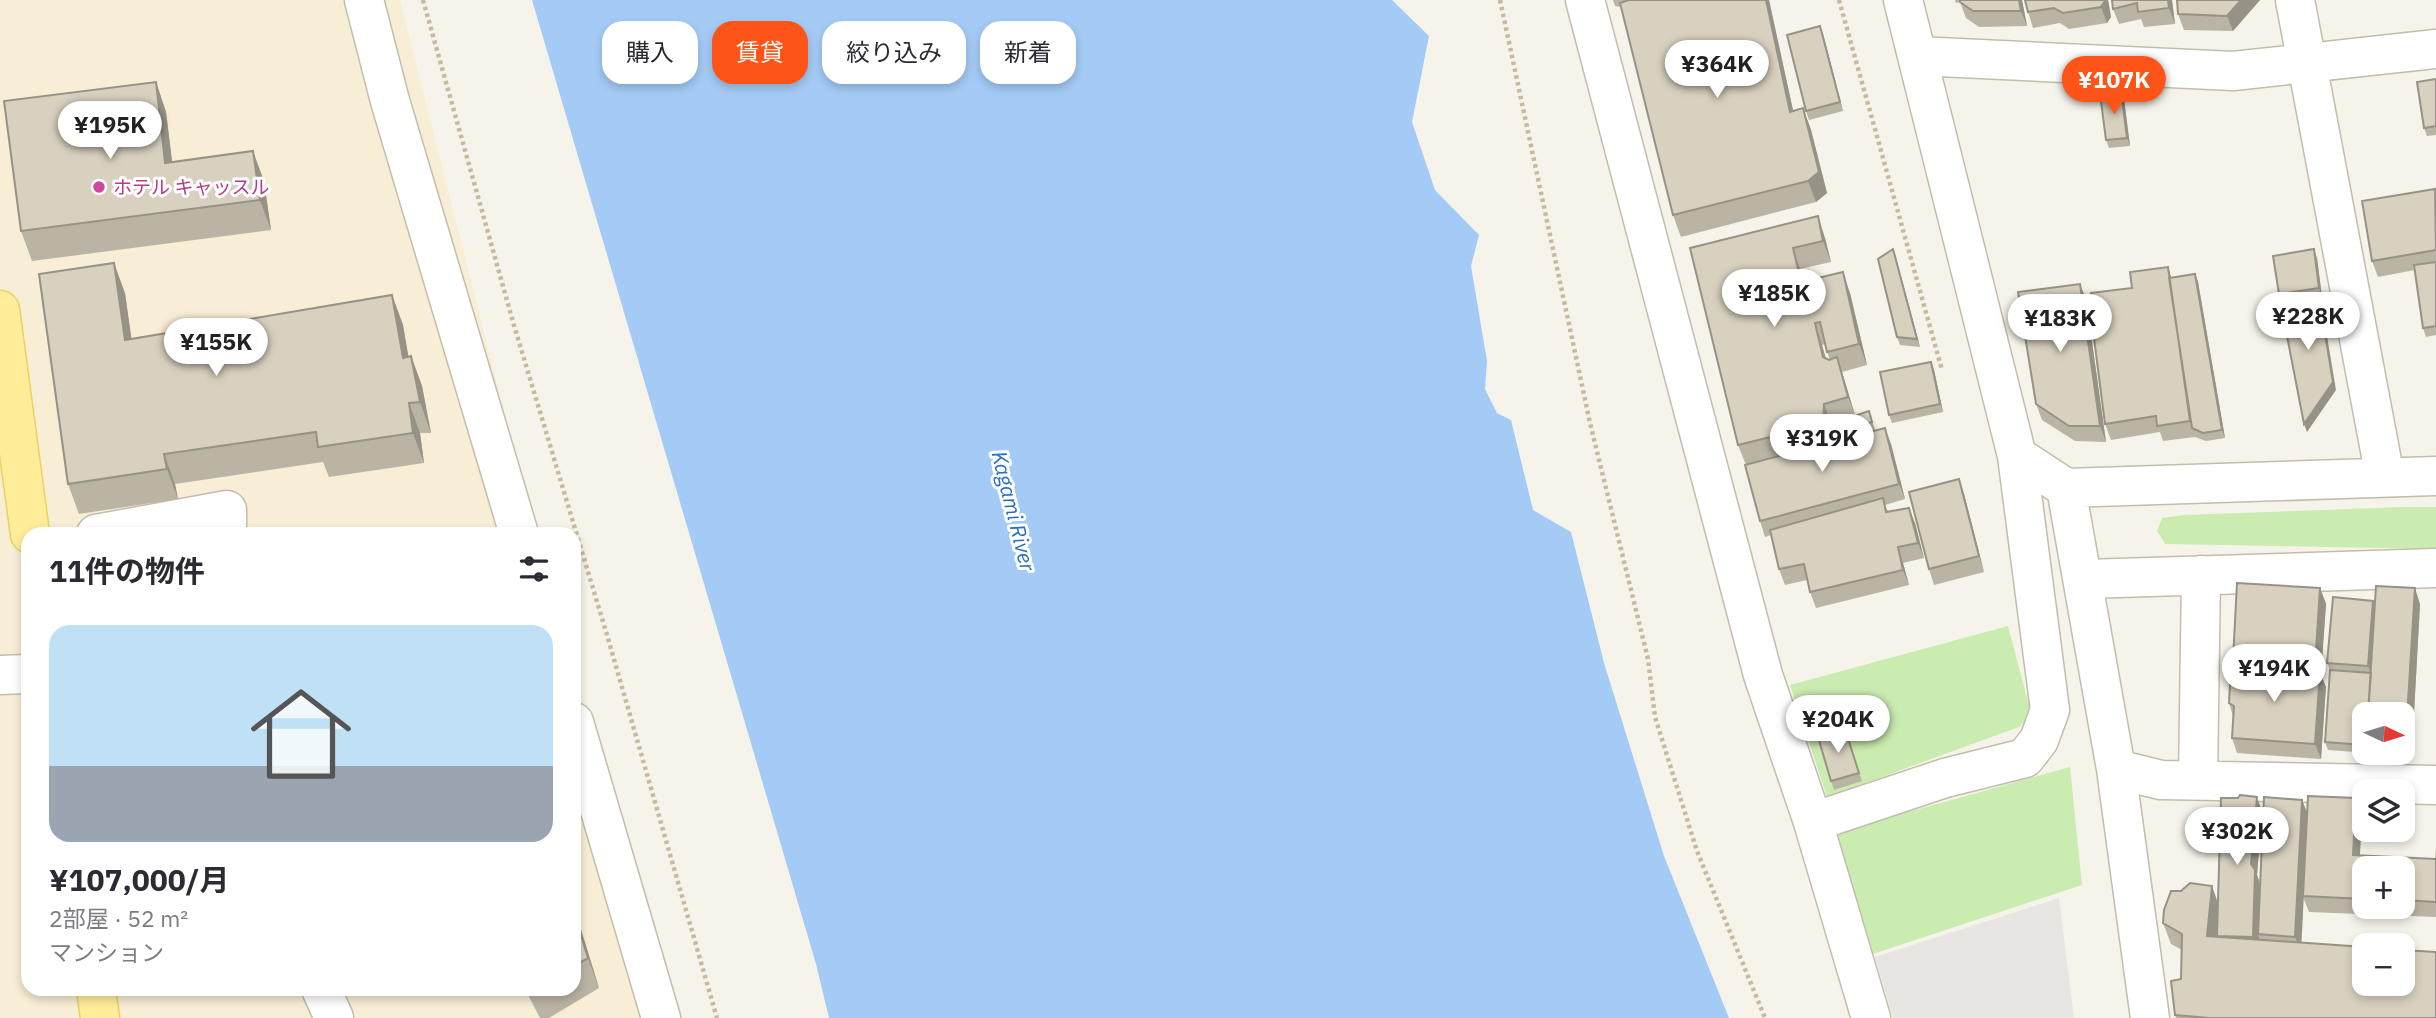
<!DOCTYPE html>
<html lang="ja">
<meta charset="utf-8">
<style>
:root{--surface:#fff;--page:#f2f2f3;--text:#2b2b33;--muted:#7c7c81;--line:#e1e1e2;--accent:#ff5418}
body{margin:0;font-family:"IBM Plex Sans","Noto Sans JP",sans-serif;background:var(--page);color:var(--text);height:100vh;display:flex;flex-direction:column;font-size:26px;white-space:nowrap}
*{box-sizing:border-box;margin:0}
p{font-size:23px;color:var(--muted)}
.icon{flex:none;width:38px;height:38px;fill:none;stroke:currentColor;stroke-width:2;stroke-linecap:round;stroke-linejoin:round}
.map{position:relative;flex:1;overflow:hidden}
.side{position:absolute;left:21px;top:527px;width:560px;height:469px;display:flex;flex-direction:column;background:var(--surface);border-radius:21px;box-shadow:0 4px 10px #0003}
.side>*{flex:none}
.top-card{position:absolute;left:602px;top:21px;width:665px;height:63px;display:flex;gap:14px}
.needle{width:46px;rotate:94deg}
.tools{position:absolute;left:2352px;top:702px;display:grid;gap:14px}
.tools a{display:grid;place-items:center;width:63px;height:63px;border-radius:14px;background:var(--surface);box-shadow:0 4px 10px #0003;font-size:35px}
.price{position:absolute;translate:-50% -60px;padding:0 16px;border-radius:24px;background:#fff;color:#222;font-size:23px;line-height:46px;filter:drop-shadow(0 2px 4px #0008)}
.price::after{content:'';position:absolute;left:50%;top:42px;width:21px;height:16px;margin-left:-10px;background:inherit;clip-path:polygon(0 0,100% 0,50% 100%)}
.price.active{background:var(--accent);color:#fff}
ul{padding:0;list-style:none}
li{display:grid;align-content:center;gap:14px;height:371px;padding:0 28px}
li+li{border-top:2px solid var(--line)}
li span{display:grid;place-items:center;height:217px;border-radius:21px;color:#555}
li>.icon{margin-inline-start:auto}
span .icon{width:126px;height:126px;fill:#fffc;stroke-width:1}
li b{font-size:30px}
h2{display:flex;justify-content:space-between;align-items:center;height:84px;padding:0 28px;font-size:30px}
.tag{padding:0 24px;border-radius:21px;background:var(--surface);box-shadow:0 4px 10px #0003;font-size:24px;line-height:63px}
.tag.active{background:var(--accent);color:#fff}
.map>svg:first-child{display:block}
</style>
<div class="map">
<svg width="2436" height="1018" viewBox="0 0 2436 1018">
<rect width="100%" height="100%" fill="#f6f4ea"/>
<path fill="#f8edd5" d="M0 0H400L535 534H28V989H574V689L657 1018H0Z"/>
<path fill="#cbecb1" d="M2404 507H2436V549L2165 544 2157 531 2162 518 2184 515Z
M2008 626 2031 713 2028 720 2019 727 1827 797 1790 685Z
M2070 767 2082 885 1873 954 1836 832Z"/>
<path fill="#e7e6e2" d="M2059 898 2074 1018H1893L1875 957Z"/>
<path fill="#a4cbf5" d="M532 0H1392L1429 36 1412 122 1435 190 1479 235 1471 266 1487 361 1485 389 1497 413 1511 420 1533 510 1571 532 1604 663 1664 856 1729 1018H829L816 964Z"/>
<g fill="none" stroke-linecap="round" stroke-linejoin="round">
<defs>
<path id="minor" d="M364 0 390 101 519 534
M1585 0 1763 675 1813 822 1871 1018
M1903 0 2017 456 2066 488 2116 769 2150 1018
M2295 0 2385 477
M1917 56 2233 71 2436 49
M2066 488 2436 476
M96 534 227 510V534
M2085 579 2436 568
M0 675 28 674
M574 722 661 1018
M2116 769 2161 780 2436 785
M2198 780 2201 575
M1813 822 1945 778 2025 758 2039 740 2050 710 2017 456
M321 989 334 1018"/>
<path id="major" d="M0 310 30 534
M96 989 100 1018"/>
</defs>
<use href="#minor" stroke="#c2bdac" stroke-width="41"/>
<use href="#major" stroke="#ebd163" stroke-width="41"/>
<path stroke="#c5bb9c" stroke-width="4.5" stroke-dasharray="3.5 3.5" stroke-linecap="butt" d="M423 0 513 322 607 635 717 1018
M1500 0 1590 423 1648 659 1655 717 1697 851 1765 1018
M1839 0 1942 370"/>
<use href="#minor" stroke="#fff" stroke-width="38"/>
<use href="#major" stroke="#ffed9a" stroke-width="38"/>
</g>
<path fill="#bab4a4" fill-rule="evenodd" d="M1613 0H1769L1793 111 1803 108 1811 130 1827 193 1816 202 1681 237 1673 215 1621 7 1615 6Z
M1955 0H2022L2027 26 1979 27 1966 18 1960 2 1956 3Z
M2025 0H2108L2111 17 2107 23 2069 29 2060 23 2033 28 2028 12Z
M2112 0H2172L2175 24 2144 27 2141 19 2119 24 2113 9Z
M2177 0H2260L2233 31 2184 30 2178 14Z
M1823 34 1843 111 1809 120 1806 111Z
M2436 79V135L2427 136 2424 128Z
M156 82 166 112 172 162 264 181 271 230 32 261 21 231Z
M2121 91 2124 99 2130 146 2109 148 2106 140Z
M2436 191V335L2426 337 2423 328 2415 270 2378 277 2372 261Z
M1825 238 1831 262 1800 269 1803 281 1850 293 1867 365 1842 372 1855 416 1869 411 1875 430 1891 444 1905 499 1885 505 1888 511 1915 523 1924 558 1903 563 1909 585 1816 608 1810 592 1807 580 1785 585 1779 569 1771 535 1765 537 1760 521 1746 465 1738 445 1690 248ZM1825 344 1827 352 1830 360 1826 358 1822 345ZM1841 423 1840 435 1841 440 1831 442 1832 426Z
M1893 249 1896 258 1920 347 1900 345 1897 337Z
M2317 258 2322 297 2282 302 2279 294Z
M2195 274 2198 282 2225 438 2206 441 2195 437 2163 441 2160 432 2111 440 2105 424 2132 288 2171 278Z
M125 293 131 339 392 295 403 325 408 357 411 356 422 386 431 433H420L424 463 329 477 323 462 175 484 178 499 79 514 68 484Z
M2086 299 2106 442 2075 441 2042 420 2036 404Z
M1931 362 1934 370 1943 412 1892 423 1889 415Z
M1964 494 1984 572 1934 585 1929 569Z
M2320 588 2326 604 2321 675 2326 687 2321 759 2237 753 2232 738 2233 716 2229 703 2235 666 2233 660Z
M2373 601 2375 604H2420L2412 750 2403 749V714H2364V752H2369L2368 753 2328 750 2325 742 2330 670 2327 663Z
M1845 729 1862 781 1834 790 1831 781Z
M2257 797 2262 812 2257 875 2260 884 2302 800 2307 813 2356 798 2362 814 2360 855 2435 859 2436 847V917L2309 912 2303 897 2301 942 2436 1018H2176L2175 1015 2181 979 2182 950 2171 944 2163 923 2181 891 2212 886 2218 903 2238 798ZM2364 868H2403V906H2364Z
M574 907 599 988 549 1018H540L525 989H574Z"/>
<path fill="#979286" d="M1766 0H1769L1798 133 1790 112Z
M2019 0H2022L2027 26 2021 11Z
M2105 0H2108L2111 17 2107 23 2101 7Z
M2168 0H2172L2175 24 2169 8Z
M2241 0H2260L2233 31 2227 16Z
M1820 26 1823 34 1843 111 1840 102Z
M156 82 166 112 176 193 165 163Z
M2121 91 2124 99 2130 146 2127 138Z
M1803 108 1811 130 1827 193 1816 202 1808 181Z
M253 151 264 181 271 230 260 200Z
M1818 216 1825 238 1831 262 1823 241Z
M1793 248 1800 269 1809 303 1801 282Z
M1893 249 1896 258 1920 347 1917 339Z
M2314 249 2317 258 2322 297 2319 288Z
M114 263 125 293 136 370 125 340Z
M2168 267 2173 283 2192 428 2190 421Z
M1843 272 1850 293 1867 365 1859 344Z
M2195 274 2198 282 2225 438 2222 430Z
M2080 284 2086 299 2106 442 2100 426Z
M392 295 403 325 414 388 403 358Z
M2319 298 2322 306 2336 390 2307 432 2304 424Z
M1815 323 1822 345 1831 379 1823 357Z
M411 356 422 386 431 433 420 402Z
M1837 357 1844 379 1856 418 1848 397Z
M1931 362 1934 370 1943 412 1940 404Z
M409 403 420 433 424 463 413 433Z
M1824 404 1832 426 1831 445 1823 424Z
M1885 428 1891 444 1905 499 1899 484Z
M164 454 175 484 178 499 167 469Z
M1959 479 1964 494 1984 572 1979 556Z
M1909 508 1915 523 1924 558 1918 543Z
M1898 547 1903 563 1909 585 1903 570Z
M2320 588 2326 604 2321 675 2326 687 2321 759 2315 744 2320 677 2315 665Z
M2415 588 2420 604 2412 750 2406 734Z
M2373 601 2376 609 2371 674 2368 666Z
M2257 797 2262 812 2257 875 2261 886 2258 934 2259 938V952L2253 937 2251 864Z
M2356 798 2362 814 2359 871 2353 855Z
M2302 800 2308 815 2301 952 2295 937Z
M2212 886 2219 907 2215 957 2207 936Z
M574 907 599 988 588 958 574 913Z"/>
<path fill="#d8d1bf" stroke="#979286" stroke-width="2" d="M1629 0H1766L1790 112 1803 108 1819 172 1808 181 1673 215 1620 3Z
M1960 0H2019L2021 11H1973L1960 2Z
M2025 0H2105V1L2101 7 2063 13 2054 8 2028 12Z
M2112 0H2168L2169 8 2138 12 2137 3 2113 9Z
M2177 0H2241L2227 16 2178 14Z
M1820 26 1840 102 1806 111 1787 35Z
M2436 79V126L2424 128 2417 82Z
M156 82 165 163 253 151 260 200 21 231 4 101Z
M2121 91 2127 138 2106 140 2100 94Z
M2435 189 2436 250 2372 261 2362 201Z
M1818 216 1823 241 1793 248 1801 282 1843 272 1859 344 1827 352 1820 322 1815 323 1823 357 1829 360 1837 357 1848 397 1824 404 1823 424 1738 445 1690 248Z
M1893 249 1917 339 1897 337 1878 259Z
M2314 249 2319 288 2279 294 2273 256Z
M2436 262V326L2423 328 2414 265Z
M114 263 125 340 392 295 403 358 411 356 420 402 409 403 413 433 318 447 316 432 164 454 167 469 68 484 39 274Z
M2168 267 2190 421 2157 426 2156 416 2105 424 2089 299 2091 293 2132 288 2130 272Z
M2195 274 2222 430 2203 433 2192 428 2169 278Z
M2080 284 2100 426H2069L2036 404 2018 292Z
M2319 298 2333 382 2304 424 2281 305Z
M1931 362 1940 404 1889 415 1880 372Z
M1869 411 1872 422 1848 429V435H1840L1842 420Z
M1885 428 1899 484 1760 521 1745 465Z
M1959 479 1979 556 1929 569 1909 492Z
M1883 498 1886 512 1909 508 1918 543 1898 547 1903 570 1810 592 1804 564 1779 569 1770 530Z
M2237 583 2320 588 2315 665 2233 660Z
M2376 586 2415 588 2406 734H2403V714H2368Z
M2333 597 2373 601 2368 666 2327 663Z
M2231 666 2320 672 2315 744 2232 738 2234 706 2229 703Z
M2330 670 2371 673 2368 714H2364V745L2325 742Z
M1845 729 1859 773 1831 781 1818 737Z
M2240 795 2257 797 2251 864 2255 870 2253 937 2217 936 2221 798H2238Z
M2308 796 2356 798 2353 855 2436 859V902L2403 900V868H2364V899L2303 896Z
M2264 797 2302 800 2295 937 2258 934Z
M2190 883 2212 886 2207 936 2364 947V984H2403V950L2436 952V1018H2209L2175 1015 2171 981 2181 979 2182 934 2163 923 2164 910 2171 891H2181Z
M574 913 588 958 574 966Z"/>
<circle fill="#d1479c" stroke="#fff" stroke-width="2.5" cx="99" cy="187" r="7"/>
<g text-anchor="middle" stroke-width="6" stroke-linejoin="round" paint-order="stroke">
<g font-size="19" fill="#b23c85" stroke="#fff" text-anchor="start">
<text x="113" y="194">ホテル キャッスル</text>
</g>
<g font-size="21" font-style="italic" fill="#296fbe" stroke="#fff">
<text transform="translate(1013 511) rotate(76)" y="7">Kagami River</text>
</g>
</g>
</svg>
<div class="tools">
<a><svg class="needle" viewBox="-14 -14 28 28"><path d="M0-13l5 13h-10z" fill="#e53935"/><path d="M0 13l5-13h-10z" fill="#7c7c81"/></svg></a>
<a><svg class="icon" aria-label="layers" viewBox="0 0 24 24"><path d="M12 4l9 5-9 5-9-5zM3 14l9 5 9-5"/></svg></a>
<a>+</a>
<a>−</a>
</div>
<b class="price" style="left:1717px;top:100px">¥364K</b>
<b class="price active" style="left:2114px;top:116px">¥107K</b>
<b class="price" style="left:110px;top:161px">¥195K</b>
<b class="price" style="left:1774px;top:329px">¥185K</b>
<b class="price" style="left:2308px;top:352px">¥228K</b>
<b class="price" style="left:2060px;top:354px">¥183K</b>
<b class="price" style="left:216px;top:378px">¥155K</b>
<b class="price" style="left:1822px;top:474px">¥319K</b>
<b class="price" style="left:2274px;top:704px">¥194K</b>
<b class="price" style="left:1838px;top:755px">¥204K</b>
<b class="price" style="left:2237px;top:867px">¥302K</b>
<div class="top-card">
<a class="tag">購入</a>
<a class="tag active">賃貸</a>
<a class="tag">絞り込み</a>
<a class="tag">新着</a>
</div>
<section class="side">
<h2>11件の物件<svg class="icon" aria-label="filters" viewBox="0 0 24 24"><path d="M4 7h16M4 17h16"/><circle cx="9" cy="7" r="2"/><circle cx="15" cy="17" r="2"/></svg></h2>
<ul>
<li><span style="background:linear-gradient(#bfe0f5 65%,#9aa5b1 0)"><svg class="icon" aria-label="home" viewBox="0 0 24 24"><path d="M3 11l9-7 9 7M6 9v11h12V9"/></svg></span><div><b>¥107,000/月</b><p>2部屋 · 52 m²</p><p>マンション</p></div></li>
</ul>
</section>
</div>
